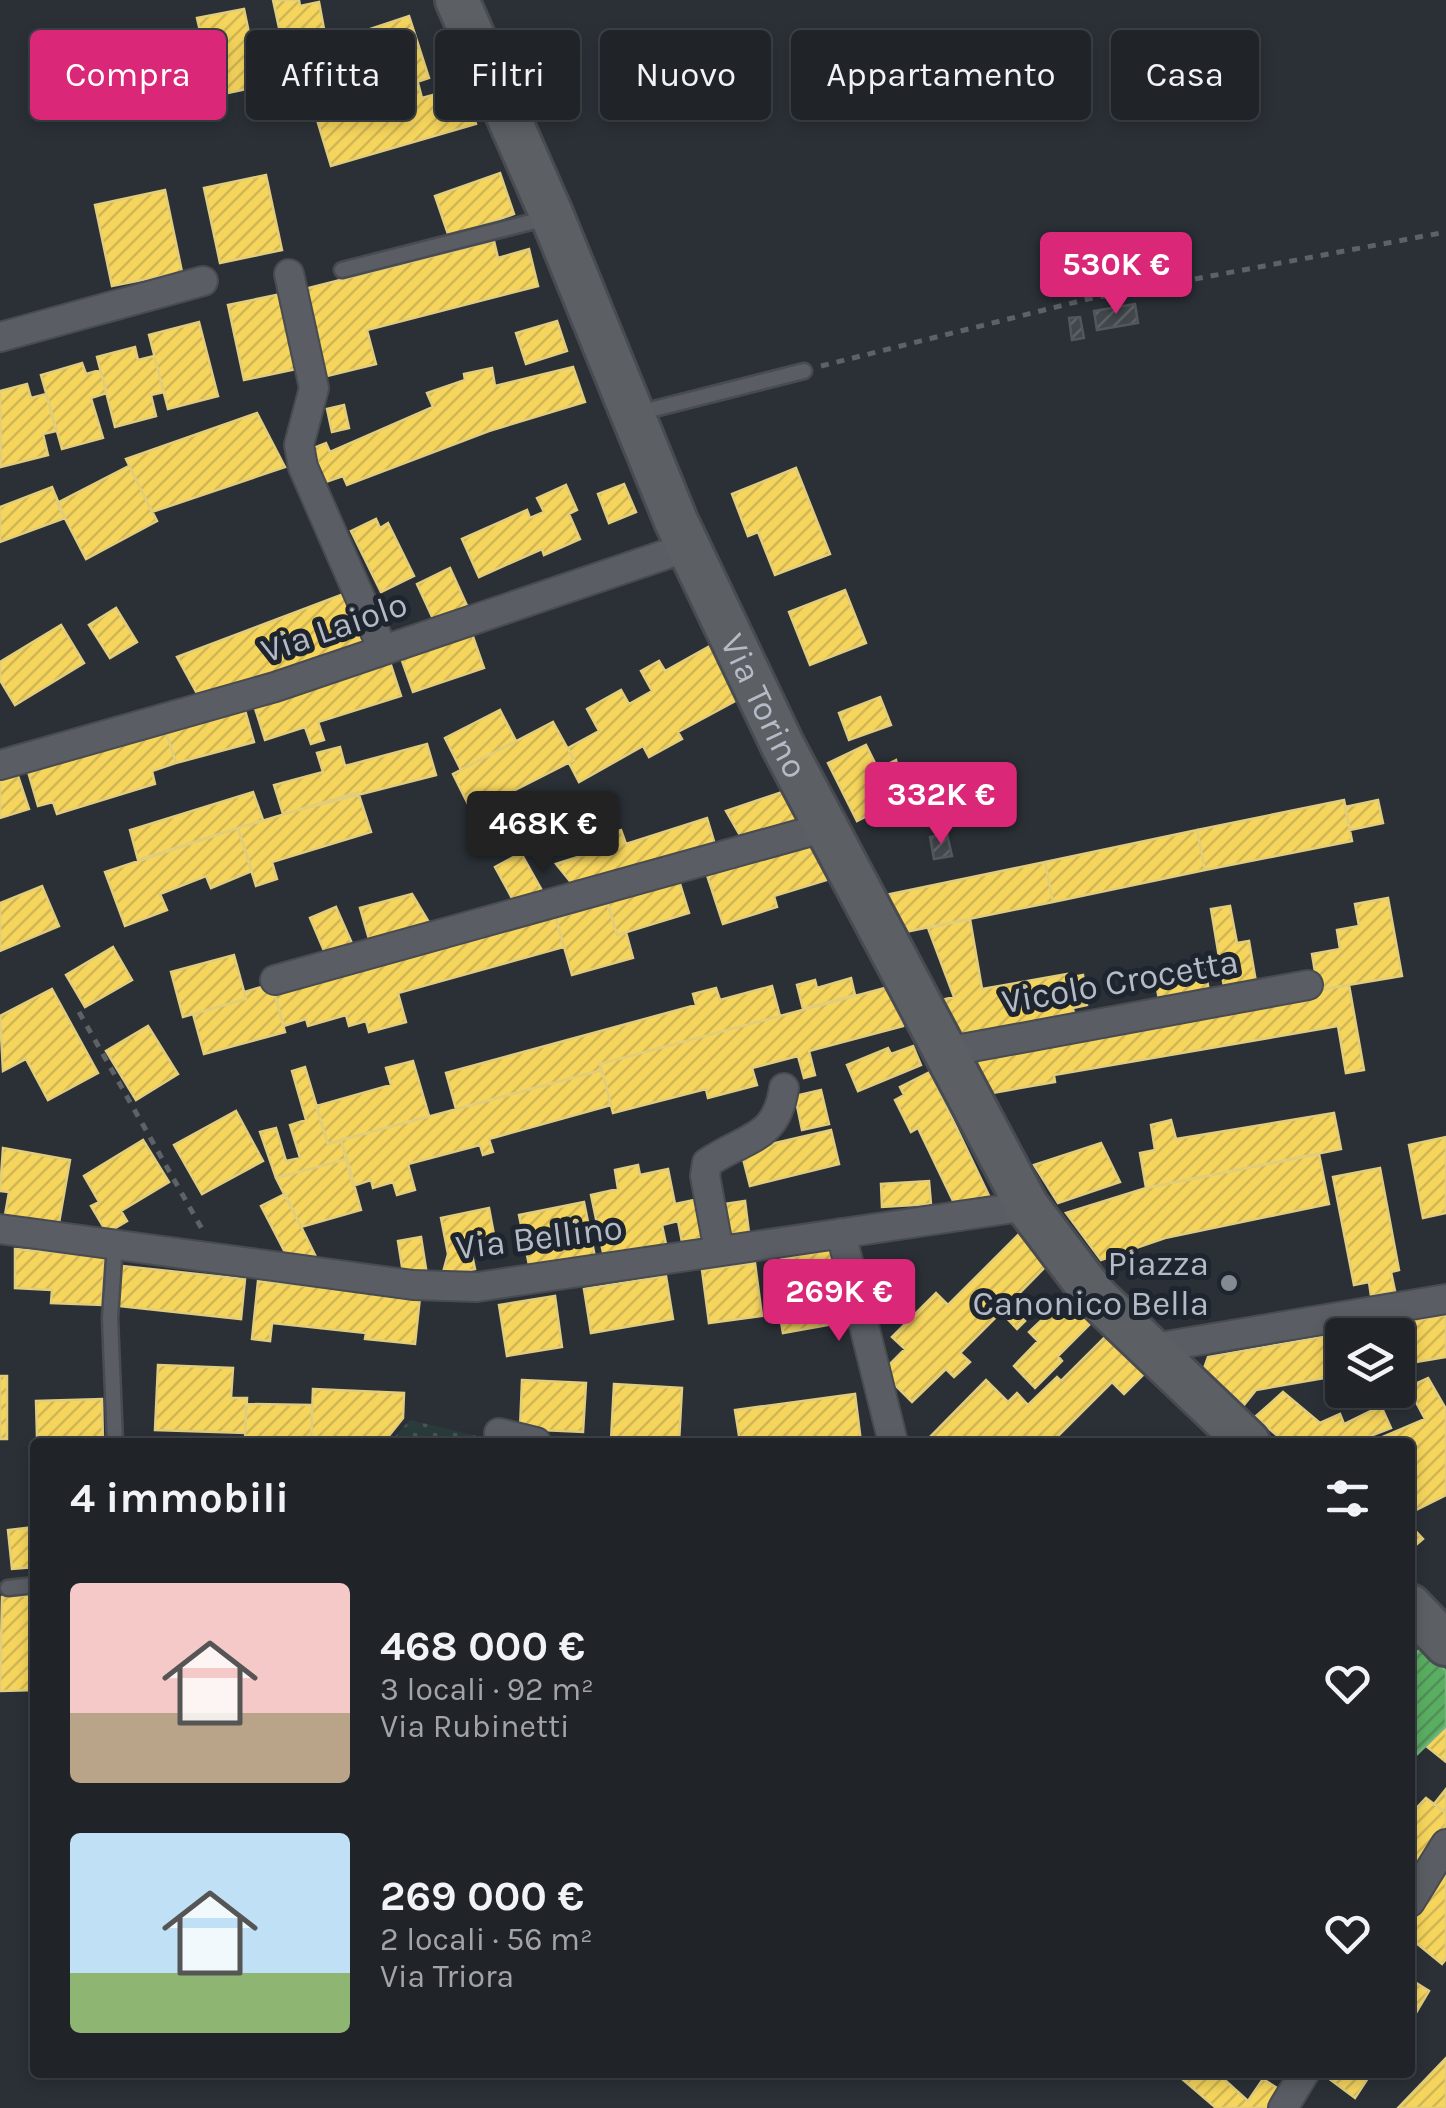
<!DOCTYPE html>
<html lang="it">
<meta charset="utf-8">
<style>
:root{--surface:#202428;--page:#2d3034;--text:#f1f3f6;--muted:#a2a4a8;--line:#3d4145;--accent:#db2777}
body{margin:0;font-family:Karla,sans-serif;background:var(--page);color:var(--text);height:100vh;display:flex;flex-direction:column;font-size:38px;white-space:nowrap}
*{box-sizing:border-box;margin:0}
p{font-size:32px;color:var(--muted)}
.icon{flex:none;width:55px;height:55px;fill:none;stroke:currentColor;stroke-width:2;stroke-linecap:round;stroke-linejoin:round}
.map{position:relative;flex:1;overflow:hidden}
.panel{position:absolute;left:30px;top:1438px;width:1385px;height:640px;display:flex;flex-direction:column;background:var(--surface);border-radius:10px;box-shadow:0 5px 15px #0003,0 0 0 2px var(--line)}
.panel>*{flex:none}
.guide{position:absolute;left:30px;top:30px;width:1388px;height:90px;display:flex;gap:20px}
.fabs{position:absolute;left:1325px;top:1318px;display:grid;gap:20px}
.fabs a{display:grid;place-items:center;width:90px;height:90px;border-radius:10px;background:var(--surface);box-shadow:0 5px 15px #0003,0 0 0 2px var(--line);font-size:50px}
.price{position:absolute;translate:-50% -85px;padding:0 22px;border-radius:10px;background:var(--accent);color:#fff;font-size:32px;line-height:65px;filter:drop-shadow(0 2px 5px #0008)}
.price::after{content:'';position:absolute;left:50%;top:60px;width:30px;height:22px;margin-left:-15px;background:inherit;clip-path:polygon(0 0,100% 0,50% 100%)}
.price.selected{background:#222;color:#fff}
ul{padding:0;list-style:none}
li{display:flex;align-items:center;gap:30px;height:250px;padding:0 40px}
li span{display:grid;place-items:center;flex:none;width:280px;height:200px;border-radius:10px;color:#555}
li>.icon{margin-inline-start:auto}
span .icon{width:120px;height:120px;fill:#fffc;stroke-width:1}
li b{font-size:42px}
h2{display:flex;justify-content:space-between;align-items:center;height:120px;padding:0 40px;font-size:42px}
.tag{padding:0 35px;border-radius:10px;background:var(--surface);box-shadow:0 5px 15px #0003,0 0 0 2px var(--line);font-size:35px;line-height:90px}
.tag.selected{background:var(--accent);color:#fff}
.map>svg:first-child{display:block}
</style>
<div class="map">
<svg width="1446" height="2108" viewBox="0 0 1446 2108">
<defs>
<pattern id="grass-dots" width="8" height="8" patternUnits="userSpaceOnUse" patternTransform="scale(2.5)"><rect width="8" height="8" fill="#2a3b3c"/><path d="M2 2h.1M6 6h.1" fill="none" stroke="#475557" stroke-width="1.8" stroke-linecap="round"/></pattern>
<pattern id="homes-hatch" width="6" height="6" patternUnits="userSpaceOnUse" patternTransform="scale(2.5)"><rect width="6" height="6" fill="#f6d55c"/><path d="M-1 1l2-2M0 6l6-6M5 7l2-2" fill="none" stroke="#d0b655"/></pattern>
<pattern id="public-hatch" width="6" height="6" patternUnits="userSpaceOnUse" patternTransform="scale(2.5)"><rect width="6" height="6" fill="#5aae61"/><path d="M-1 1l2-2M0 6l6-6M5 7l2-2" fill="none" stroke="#519058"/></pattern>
<pattern id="building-hatch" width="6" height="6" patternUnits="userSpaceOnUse" patternTransform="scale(2.5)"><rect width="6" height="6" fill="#42474c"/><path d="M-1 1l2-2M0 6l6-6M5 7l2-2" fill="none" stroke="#5b6064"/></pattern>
</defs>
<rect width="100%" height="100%" fill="#2a3036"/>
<path fill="url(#grass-dots)" d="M410 1420 502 1442H390Z"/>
<path fill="url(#homes-hatch)" stroke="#e2cd7c" stroke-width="2.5" d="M273 0H299L300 6 319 2 324 29 281 37Z
M244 9 260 86 181 103 167 38 200 31 197 18Z
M409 16 429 78 387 92 367 30Z
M348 38 353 71 304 79 299 45Z
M418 83 422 98 465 86 476 124 331 166 315 113Z
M500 173 514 214 449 237 435 196Z
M266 175 282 250 220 263 204 188Z
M165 190 182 272 112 286 95 205Z
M494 241 498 258 529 249 538 286 367 330 376 364 323 377 301 290Z
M286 293 301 368 244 380 228 305Z
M557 321 567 351 526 364 516 333Z
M199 322 218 396 168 409 149 335Z
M135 347 138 360 154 356 164 392 151 395 156 416 115 427 97 357Z
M82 363 86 374 100 370 107 393 91 398 103 438 62 449 41 375Z
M573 367 585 402 489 431 347 485 343 476 323 483 311 449 326 443 330 452 433 407 427 393 465 380 464 374 492 368 495 386Z
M27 384 31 398 46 394 56 431 43 434 48 455 1 467 0 391Z
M344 405 349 428 332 432 327 409Z
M257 413 285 467 152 512 126 459Z
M129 466 157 521 86 559 57 503Z
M796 468 830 554 775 575 758 532 748 536 732 494Z
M624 484 636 512 609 523 598 494Z
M566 485 577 510 569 514 580 539 544 555 542 549 479 577 462 539 527 510 530 518 544 512 537 498Z
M52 487 65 518 0 542V507Z
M376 519 380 528 388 523 414 576 381 592 351 531Z
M450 568 468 608 435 623 417 584Z
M845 590 866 643 810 665 789 612Z
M346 593 372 641 200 699 177 657Z
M116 608 137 642 110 658 89 625Z
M61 625 84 663 15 705 0 680V662Z
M471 631 484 668 413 692 400 655Z
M710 646 739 699 678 732 682 739 649 757 643 746 579 782 569 763 574 760 568 748 599 731 587 709 621 690 629 704 652 691 641 671 659 661 665 671Z
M389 659 401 696 318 722 324 740 311 744 305 727 265 740 253 702Z
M880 697 891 725 849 740 839 713Z
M243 703 254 742 176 763 164 726Z
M500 710 516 741 461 770 445 738Z
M553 722 574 760 472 812 453 774Z
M164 726 176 763 152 771 155 784 57 814 53 802 38 806 27 768Z
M427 744 436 775 283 814 274 785 323 772 317 753 340 747 345 766Z
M866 745 878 769 896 760 904 797 857 821 828 763Z
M16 770 29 809 0 818V775Z
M788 790 805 826 745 844 726 811Z
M253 792 263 820 138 860 130 830Z
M358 792 371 832 272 862 277 879 256 886 238 828Z
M1344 800 1352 841 1205 870 1197 830Z
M1378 800 1383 823 1350 830 1345 807Z
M707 818 716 848 578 891 556 864 612 846 609 834 621 830 626 844Z
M238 828 252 871 211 888 206 876 160 894 167 910 125 926 105 872Z
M1197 830 1205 870 1053 902 1045 862Z
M813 838 830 879 774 896 777 907 723 924 705 869Z
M521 853 544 894 513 900 495 867Z
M1045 862 1053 902 905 932 886 895Z
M677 874 689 913 617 935 605 896Z
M42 886 59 926 0 951V903Z
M412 894 433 929 371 946 360 908Z
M1388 898 1402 976 1318 990 1312 954 1340 949 1337 930 1359 926 1355 904Z
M608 903 617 935 626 932 633 958 572 975 556 918Z
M1230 906 1237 943 1249 941 1257 988 1225 993 1211 909Z
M336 907 354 948 328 960 310 918Z
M553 910 564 947 398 993 406 1022 369 1032 366 1021 349 1026 346 1015 308 1026 306 1019 284 1026 273 989Z
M970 919 982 989 1067 974V978L1083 975 1087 1005 1073 1008 1075 1022 964 1043 941 1000 954 997 928 928Z
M113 947 132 980 85 1007 66 975Z
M234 955 246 999 183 1017 171 972Z
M1204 963 1210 997 1160 1005 1154 972Z
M851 978 855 995 803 1009 797 985 815 980 817 988Z
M272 984 285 1032 204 1054 193 1014 246 999 244 992Z
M1349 985 1364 1070 1346 1073 1338 1026 1054 1075 1055 1082 992 1093 970 1051Z
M772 986 780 1016 600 1064 602 1070 456 1109 446 1073 696 1005 693 994 716 988 720 1000Z
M892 986 903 1026 809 1051 815 1075 804 1078 798 1056 752 1068 757 1085 708 1098 706 1089 613 1113 600 1064Z
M52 989 98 1073 48 1100 26 1059 3 1071 0 1016Z
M148 1026 178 1074 136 1100 106 1051Z
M913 1046 921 1065 858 1091 847 1065 888 1048 891 1054Z
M413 1061 429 1116 328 1144 316 1106 391 1085 386 1068Z
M305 1067 328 1144 341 1140 347 1159 276 1178 260 1132 276 1128 286 1161 300 1158 290 1125 306 1120 292 1071Z
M602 1070 611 1105 489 1139 493 1152 483 1155 480 1145 408 1164 415 1190 397 1195 393 1182 373 1188 371 1180 353 1186 341 1140Z
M930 1072 991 1200 954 1203 918 1128 911 1132 895 1100 904 1095 900 1087Z
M821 1090 829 1124 802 1130 795 1096Z
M236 1111 263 1161 202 1194 174 1145Z
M1334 1113 1341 1149 1146 1188 1140 1153 1155 1150 1151 1125 1171 1120 1176 1139Z
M831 1130 839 1164 750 1186 741 1151Z
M1446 1137V1213L1423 1218 1409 1145Z
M143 1140 169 1182 121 1211 127 1221 107 1233 91 1206 99 1202 84 1176Z
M1101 1143 1120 1182 1058 1203 1034 1165Z
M3 1148 70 1160 59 1223 5 1215 9 1192 0 1191Z
M1319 1154 1329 1204 1165 1238 1101 1260 1066 1213 1146 1188Z
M347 1159 361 1210 301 1227 276 1178Z
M638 1165 640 1175 668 1169 675 1204 699 1199 707 1237 682 1242 678 1221 662 1225 667 1249 605 1262 591 1195 618 1189 615 1170Z
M1380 1168 1399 1270 1391 1272 1395 1291 1371 1296 1369 1282 1354 1285 1333 1177Z
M929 1181 931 1204 882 1207 881 1184Z
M285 1194 318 1261 288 1258 261 1206Z
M745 1201 749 1233 728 1235 724 1204Z
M584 1202 595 1257 530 1270 519 1215Z
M489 1208 495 1240 470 1245 475 1269 442 1276 448 1254 441 1218Z
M1019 1234 1049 1263 1008 1305 1025 1321 1017 1329 1001 1312 960 1353 970 1362 954 1377 946 1369 912 1402 882 1372 905 1349 892 1337 936 1293 948 1305Z
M421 1237 427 1275 403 1273 398 1241Z
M837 1248 850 1321 783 1333 779 1311 790 1309 781 1259Z
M15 1249 105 1257 102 1305 51 1303 52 1290 15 1288Z
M755 1263 762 1316 709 1323 702 1270Z
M122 1266 245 1279 241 1319 118 1306Z
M666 1276 673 1319 591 1333 584 1289Z
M258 1281 420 1297 415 1344 365 1339 366 1333 272 1323 270 1341 252 1339Z
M1068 1295 1093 1321 1058 1356 1062 1361 1035 1388 1014 1366 1038 1341 1029 1332Z
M555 1296 562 1347 507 1356 499 1305Z
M1446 1315V1357L1398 1365V1335H1342V1375L1256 1390 1244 1405 1203 1371 1208 1357Z
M1106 1336 1144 1374 1124 1394 1112 1382 1052 1442H925L986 1380 1008 1402 1017 1393 1028 1405 1057 1377 1061 1381Z
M158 1365 233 1368 231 1398H247L245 1433 155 1430Z
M0 1376H7V1439H0Z
M1428 1378 1446 1409V1495L1410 1513V1442H1371L1425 1419 1408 1387Z
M522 1380 586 1383 583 1432 520 1429Z
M614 1384 682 1388 679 1442 611 1440Z
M313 1389 404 1393 403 1418 384 1442H311Z
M1283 1392 1320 1423 1340 1414 1344 1424 1381 1406 1391 1428 1355 1442H1285L1255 1417Z
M855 1394 861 1442H740L735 1410Z
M102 1399 103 1442H44V1436H37L36 1401Z
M246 1404 312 1405 311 1442H245Z
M1410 1525 1423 1539 1410 1550Z
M35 1527V1567L12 1569 8 1530Z
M34 1595 35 1690 0 1691 2 1597Z
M1446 1726V1762L1426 1746Z
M1446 1789V1813L1434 1804Z
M1426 1798 1446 1813V1825L1410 1883V1815Z
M1446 1861V1959L1442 1964 1410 1938V1922Z
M1410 1979 1429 1991 1410 2023Z
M1446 2058V2108H1398Z
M1174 2072H1216L1248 2101 1263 2079 1283 2092 1274 2108H1216Z
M1320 2072H1372L1355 2098Z"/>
<path fill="url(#public-hatch)" stroke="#75b27f" stroke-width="2.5" d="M1422 1647 1446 1671V1726L1410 1761V1659Z"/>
<path fill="url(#building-hatch)" stroke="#52575d" stroke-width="2.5" d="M1135 304 1138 323 1097 330 1094 311Z
M1080 317 1084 338 1072 340 1069 318Z
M947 834 952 856 934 859 930 837Z"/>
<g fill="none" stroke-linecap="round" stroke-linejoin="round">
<defs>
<path id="lane" d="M342 270 547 218
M638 413 804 371
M115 1244 110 1318 115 1442
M8 1588 35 1585"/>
<path id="street" d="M289 274 314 388 299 445 303 467 383 650
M0 337 203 281
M0 765 275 687 688 547
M275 980 826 827
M945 1052 1308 985
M0 1229 413 1285 477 1287 1027 1206
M841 1233 893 1442
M719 1251 705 1176 707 1163C746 1136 776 1141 784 1088
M1148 1349 1446 1299
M499 1433 536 1442
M1410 1902 1446 1844
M1283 2108 1305 2072"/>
<g id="primary">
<path id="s1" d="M457 0 552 216 676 521 783 746 1027 1206 1096 1297 1248 1442"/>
<path d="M1410 1606 1446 1644"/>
</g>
</defs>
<use href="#lane" stroke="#484c50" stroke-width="19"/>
<use href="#street" stroke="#484c50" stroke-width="32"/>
<use href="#primary" stroke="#484c52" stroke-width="48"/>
<path stroke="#5e6267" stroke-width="5" stroke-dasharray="8 8" stroke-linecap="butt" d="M821 366 1088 299 1446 232
M79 1012 202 1229"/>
<use href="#lane" stroke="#5a5d63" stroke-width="14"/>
<use href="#street" stroke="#5a5d63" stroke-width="28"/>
<use href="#primary" stroke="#5c6065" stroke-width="42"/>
</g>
<circle fill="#848a94" stroke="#1e252f" stroke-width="4" cx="1229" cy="1283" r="10"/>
<g text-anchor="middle" stroke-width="10" stroke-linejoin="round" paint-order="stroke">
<g font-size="35" fill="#b5bbc6" stroke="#1e252f">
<text transform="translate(334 627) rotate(-19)" y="12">Via Laiolo</text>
<text dy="12" stroke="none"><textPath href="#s1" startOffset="770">Via Torino</textPath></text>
<text transform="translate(1120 981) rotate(-10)" y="12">Vicolo Crocetta</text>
<text transform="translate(539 1237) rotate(-7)" y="12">Via Bellino</text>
</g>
<g font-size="35" fill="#b5bbc6" stroke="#1e252f" text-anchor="end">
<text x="1209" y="1275">Piazza<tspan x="1209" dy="40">Canonico Bella</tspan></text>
</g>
</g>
</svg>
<div class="fabs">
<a><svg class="icon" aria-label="layers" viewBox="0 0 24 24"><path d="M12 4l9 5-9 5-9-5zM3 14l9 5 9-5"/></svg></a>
</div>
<b class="price" style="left:1116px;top:317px">530K €</b>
<b class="price" style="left:941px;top:847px">332K €</b>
<b class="price selected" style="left:543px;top:876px">468K €</b>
<b class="price" style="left:839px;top:1344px">269K €</b>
<div class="guide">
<a class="tag selected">Compra</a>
<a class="tag">Affitta</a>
<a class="tag">Filtri</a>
<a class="tag">Nuovo</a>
<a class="tag">Appartamento</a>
<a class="tag">Casa</a>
</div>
<section class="panel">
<h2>4 immobili<svg class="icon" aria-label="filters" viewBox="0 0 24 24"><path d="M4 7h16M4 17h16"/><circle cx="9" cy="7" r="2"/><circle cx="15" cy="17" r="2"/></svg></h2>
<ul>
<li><span style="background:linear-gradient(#f6c9c9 65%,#b9a48a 0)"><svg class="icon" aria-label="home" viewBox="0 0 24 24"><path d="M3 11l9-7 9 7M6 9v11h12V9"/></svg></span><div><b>468 000 €</b><p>3 locali · 92 m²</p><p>Via Rubinetti</p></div><svg class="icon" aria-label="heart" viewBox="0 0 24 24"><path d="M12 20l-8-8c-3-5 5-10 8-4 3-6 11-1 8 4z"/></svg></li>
<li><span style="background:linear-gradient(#bfe0f5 70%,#8fb573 0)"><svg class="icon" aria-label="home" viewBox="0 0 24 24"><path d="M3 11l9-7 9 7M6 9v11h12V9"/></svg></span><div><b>269 000 €</b><p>2 locali · 56 m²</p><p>Via Triora</p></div><svg class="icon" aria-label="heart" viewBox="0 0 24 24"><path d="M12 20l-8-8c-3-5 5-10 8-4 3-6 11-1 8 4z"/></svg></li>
</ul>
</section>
</div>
